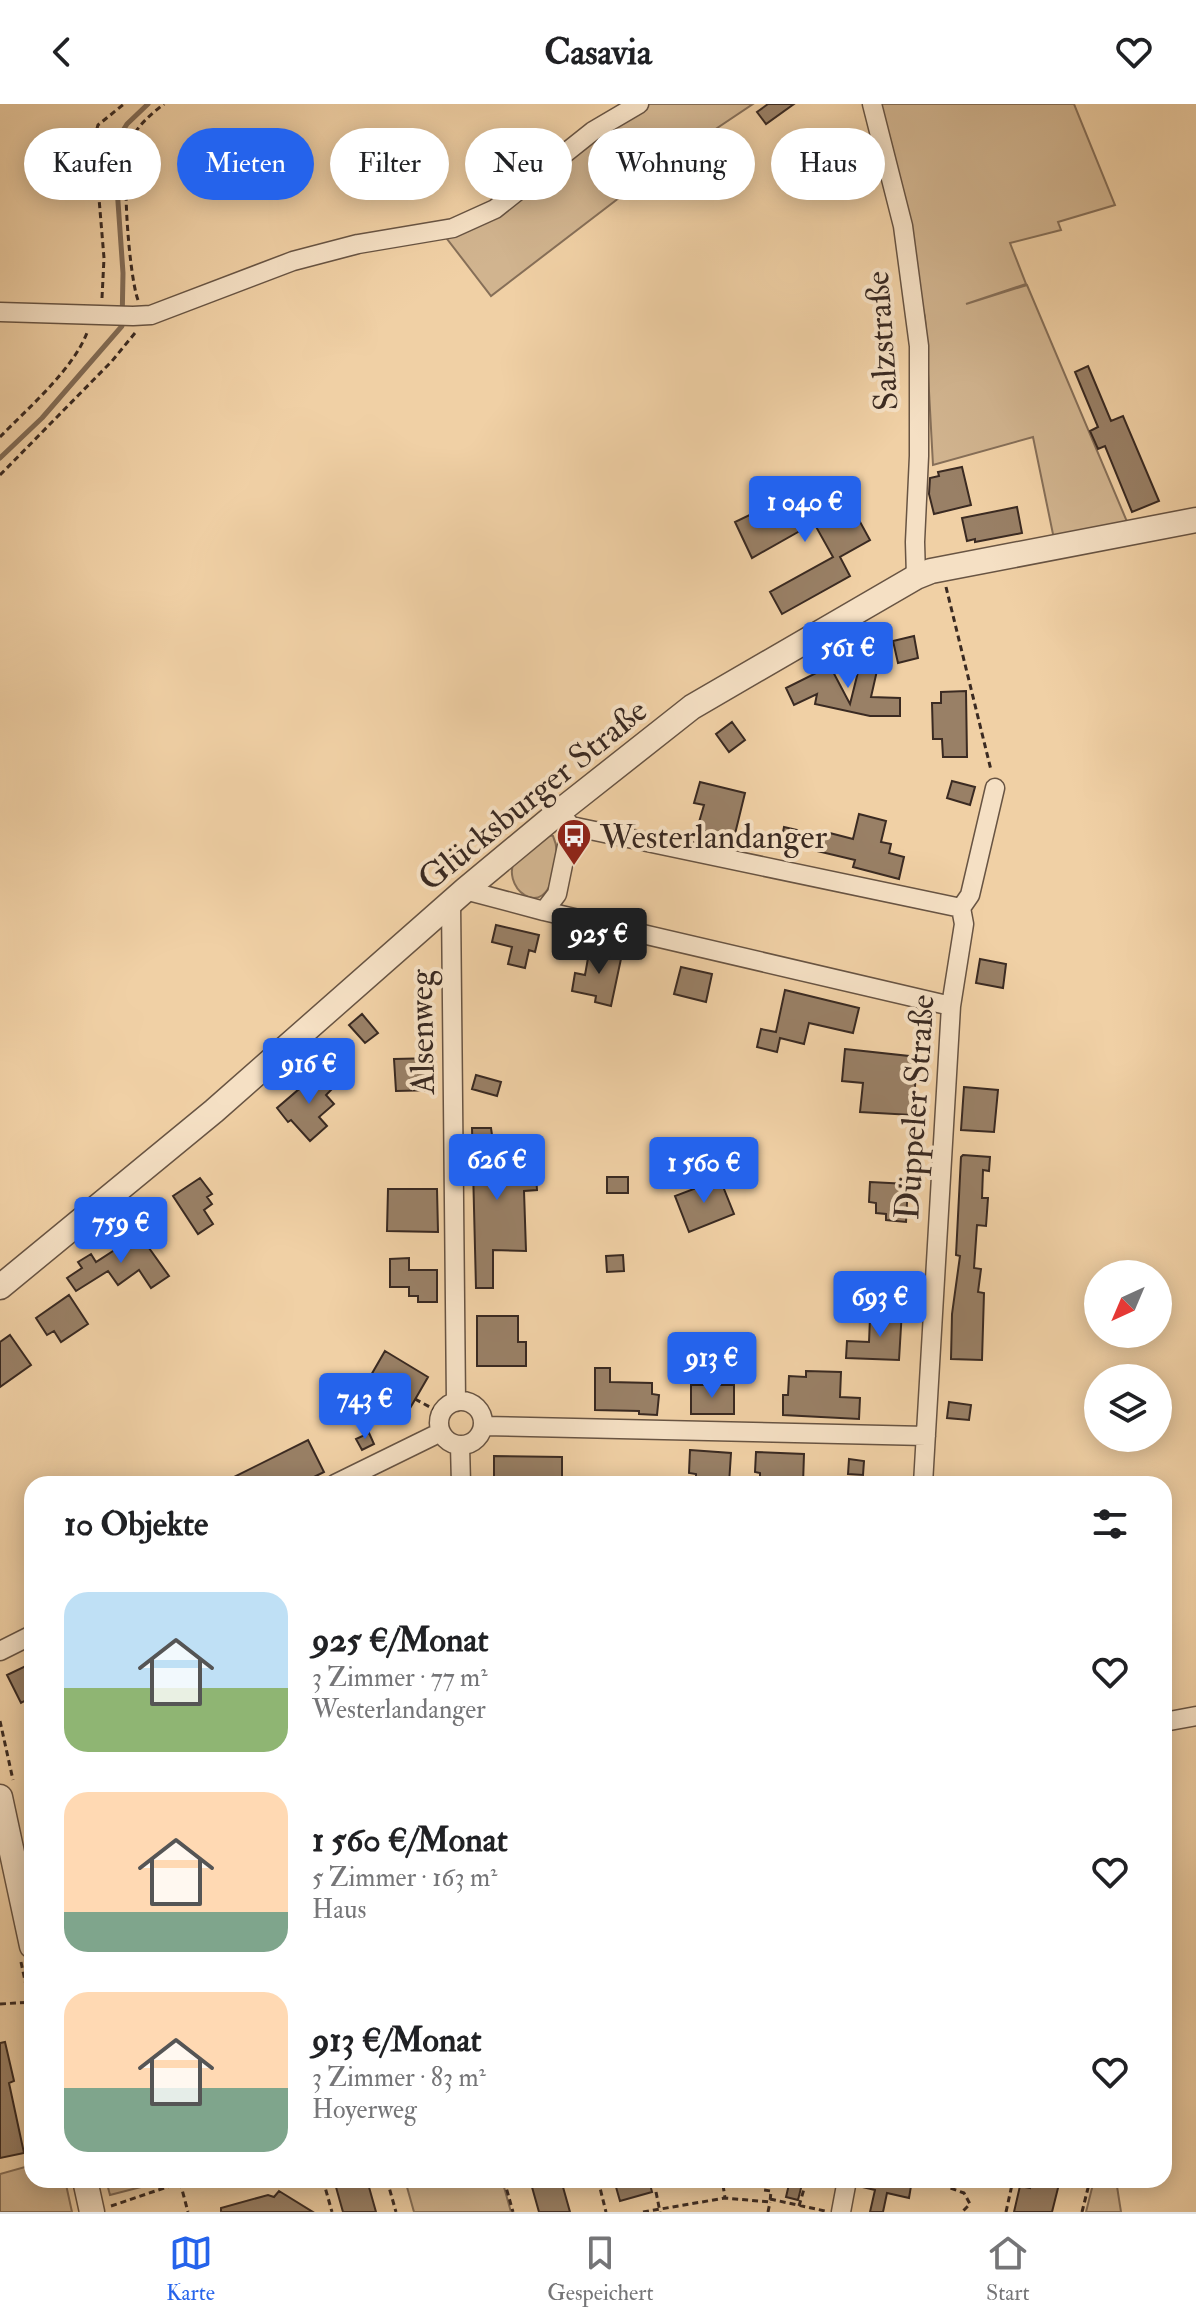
<!DOCTYPE html>
<html lang="de">
<meta charset="utf-8">
<style>
:root{--surface:#fff;--page:#f2f2f2;--text:#202124;--muted:#757577;--line:#e0e0e0;--accent:#2563eb}
body{margin:0;font-family:"IM FELL Double Pica",serif;background:var(--page);color:var(--text);height:100vh;display:flex;flex-direction:column;font-size:30px;white-space:nowrap}
*{box-sizing:border-box;margin:0}
p{font-size:26px;color:var(--muted)}
.icon{flex:none;width:44px;height:44px;fill:none;stroke:currentColor;stroke-width:2;stroke-linecap:round;stroke-linejoin:round}
.map{position:relative;flex:1;overflow:hidden}
.panel{position:absolute;left:24px;top:1372px;width:1148px;height:712px;display:flex;flex-direction:column;background:var(--surface);border-radius:24px;box-shadow:0 4px 20px #0003}
.panel>*{flex:none}
.banner{position:absolute;left:24px;top:24px;width:1148px;height:72px;display:flex;gap:16px}
.needle{width:52px;rotate:224deg}
.tools{position:absolute;left:1084px;top:1156px;display:grid;gap:16px}
.tools a{display:grid;place-items:center;width:88px;height:88px;border-radius:50%;background:var(--surface);box-shadow:0 4px 20px #0003;font-size:40px}
.price{position:absolute;translate:-50% -68px;padding:0 18px;border-radius:8px;background:var(--accent);color:#fff;font-size:26px;line-height:52px;filter:drop-shadow(0 2px 4px #0008)}
.price::after{content:'';position:absolute;left:50%;top:48px;width:24px;height:18px;margin-left:-12px;background:inherit;clip-path:polygon(0 0,100% 0,50% 100%)}
.price.active{background:#222;color:#fff}
ul{padding:0;list-style:none}
li{display:flex;align-items:center;gap:24px;height:200px;padding:0 40px}
li span{display:grid;place-items:center;flex:none;width:224px;height:160px;border-radius:24px;color:#555}
li>.icon{margin-inline-start:auto}
span .icon{width:96px;height:96px;fill:#fffc;stroke-width:1}
li b{font-size:34px}
h2{display:flex;justify-content:space-between;align-items:center;height:96px;padding:0 40px;font-size:34px}
.chip{padding:0 28px;border-radius:36px;background:var(--surface);box-shadow:0 4px 20px #0003;font-size:28px;line-height:72px}
.chip.active{background:var(--accent);color:#fff}
header{display:flex;justify-content:space-between;align-items:center;height:104px;padding:0 40px;background:var(--surface);font-size:36px;font-weight:700}
.dock{display:flex;justify-content:space-around;align-items:center;height:112px;border-top:2px solid var(--line);background:var(--surface);font-size:22px;color:var(--muted)}
.dock a{display:grid;justify-items:center;gap:4px}
.dock .active{color:var(--accent)}
.map>svg:first-child{display:block}
</style>
<header><svg class="icon" aria-label="back" viewBox="0 0 24 24"><path d="M15 5l-7 7 7 7"/></svg>Casavia<svg class="icon" aria-label="heart" viewBox="0 0 24 24"><path d="M12 20l-8-8c-3-5 5-10 8-4 3-6 11-1 8 4z"/></svg></header>
<div class="map">
<svg width="1196" height="2108" viewBox="0 0 1196 2108">
<rect width="100%" height="100%" fill="#f0d0a5"/>
<filter id="stains"><feTurbulence type="fractalNoise" baseFrequency=".0025" numOctaves="4"/><feColorMatrix values="0 0 0 0 .2 0 0 0 0 .09 0 0 0 0 .02 0 0 0 .5 -.17"/></filter>
<radialGradient id="worn" r=".72"><stop offset=".6" stop-color="#630" stop-opacity="0"/><stop offset="1" stop-color="#630" stop-opacity=".3"/></radialGradient>
<path fill="#d1b48f" stroke="#866f58" stroke-width="2" d="M647 0H753L662 61 491 192 444 131 593 31Z
M879 0H1074L1115 101 1058 118 1061 126 1010 139 1026 180 966 200 1027 181 1128 420 1054 435 1033 333 933 361 925 214Z
M547 731 553 732C558 743 557 751 555 763 546 825 496 779 517 754 525 745 538 738 547 731Z
M32 2061V2076H65L72 2108H0V2070Z
M106 2076H168L110 2091Z
M405 2076H502L511 2108H414Z
M1094 2076H1116L1121 2108H1086Z"/>
<g fill="none" stroke-linecap="round" stroke-linejoin="round">
<path stroke="#826c56" stroke-width="5" d="M0 354 42 314 122 222 123 169 114 41 127 20 148 0"/>
</g>
<path fill="#998066" stroke="#3a2a22" stroke-width="2" d="M768 0H794L766 20 757 8Z
M1088 262 1111 317 1123 312 1159 397 1132 408 1105 342 1098 345 1090 327 1098 323 1075 268Z
M962 363 971 401 934 410 929 390 930 374 939 372 938 368Z
M808 394 818 413 848 396 870 436 840 453 850 472 782 510 770 488 833 453 814 419 752 454 735 418 783 395 788 405Z
M1017 403 1022 429 975 438V435L967 437 962 414Z
M914 532 918 554 898 559 893 537Z
M864 544 881 549 871 593 900 594V612H870L815 600 817 590 794 601 786 584 830 562 850 600Z
M966 587 967 653H943L942 635H933L932 599H941V588Z
M732 618 745 636 729 648 716 630Z
M952 677 975 683 970 701 947 694Z
M700 678 745 689 734 734 697 725 704 701 694 699Z
M859 710 886 717 881 738 891 740 889 749 904 753 899 775 853 763 855 756 817 747 822 727 853 735Z
M784 723 797 726 793 746 780 744Z
M496 821 539 831 535 848 529 846 525 864 508 860 512 843 492 838Z
M590 843 622 850 611 902 595 898 596 892 572 887 575 869 585 871Z
M980 855 1006 860 1003 884 976 879Z
M681 863 712 870 706 898 674 890Z
M785 886 859 904 853 929 809 919 804 940 780 934 777 948 757 943 761 925 776 928Z
M362 910 378 929 365 939 349 921Z
M845 945 918 953 912 1011 860 1008 863 979 842 977Z
M436 954V986L396 987 394 955Z
M319 968 333 984 326 991 334 1000 319 1013 327 1022 310 1037 291 1016 288 1018 277 1004Z
M476 971 501 978 497 992 472 985Z
M964 983 998 986 994 1028 961 1026Z
M472 1024H491L493 1038 511 1039 512 1049H523L525 1072 536 1071 537 1086 524 1087 526 1147 493 1146V1184H476Z
M963 1051 990 1053 989 1067 983 1066 982 1094H988L986 1122 977 1121 974 1164 981 1165 978 1188 984 1189 982 1256 951 1255 952 1210 960 1152 956 1151 961 1053Z
M607 1073H628V1089H607Z
M200 1074 212 1090 207 1093 212 1100 204 1106 213 1120 198 1130 173 1092Z
M720 1075 734 1110 689 1128 675 1092Z
M870 1078 908 1080 906 1118 886 1116V1110L876 1109V1099L869 1098Z
M388 1085H437L438 1128 387 1127Z
M139 1130 169 1172 151 1184 139 1166 118 1181 108 1167 76 1187 67 1174 82 1164 78 1158 91 1150 96 1158Z
M623 1151 624 1167 607 1168 606 1152Z
M409 1154V1166H437V1198H418V1192H409V1183H390V1155Z
M69 1191 88 1220 61 1238 54 1227 47 1231 36 1214Z
M886 1205 902 1206 899 1256 846 1254 847 1237 869 1238 870 1214 886 1215Z
M477 1212H518V1238H526V1262H477Z
M10 1231 31 1261 0 1283V1238Z
M385 1247 428 1273 402 1318 359 1292Z
M595 1264H610V1278L652 1279V1290L659 1291 657 1311 639 1310V1307L595 1306Z
M806 1267 841 1268 840 1293 860 1294 859 1315 783 1311V1291H788L789 1272 806 1273Z
M691 1281H734V1310H691Z
M949 1298 971 1301 969 1316 947 1314Z
M369 1329 374 1340 362 1346 356 1335Z
M308 1336 324 1368 300 1380H220Z
M690 1346 731 1349 729 1380H696V1370L689 1369Z
M756 1348 804 1350 803 1380H760V1369L755 1368Z
M494 1352 562 1353V1379L494 1380Z
M849 1355 864 1357 863 1371 848 1370Z
M32 1559V1593L21 1599 7 1571Z
M5 1938 14 1977 9 1979 24 2049 0 2054V1939Z
M334 2076H367L376 2108H343Z
M530 2076H561L570 2108H539Z
M614 2076H649L652 2088 620 2097Z
M790 2076H803L798 2096 786 2093Z
M859 2076H912L909 2094 887 2089 883 2108H870L875 2086 858 2082Z
M1031 2076H1060L1052 2108H1014L1020 2082 1030 2084Z
M279 2087 313 2108H221V2104L268 2091 274 2093Z"/>
<g fill="none" stroke-linecap="round" stroke-linejoin="round">
<defs>
<path id="minor" d="M872 0 903 122 919 242V352L915 438 916 473
M0 208 133 212 151 211 293 157 358 140 453 124 495 105 593 27 639 0
M559 708 571 722 961 804
M465 786 544 807 951 902
M451 798 456 1298
M544 807 557 790 571 722
M439 1319a22 22 0 1 1 44 0a22 22 0 1 1-44 0Z
M483 1322 926 1332
M460 1341 461 1380
M335 1380 441 1328
M923 1380 951 902 964 820 961 804 970 791 995 684
M0 1547 32 1531
M1164 1618 1196 1612
M841 2108 847 2076"/>
<path id="tertiary" d="M0 1183 214 1007 465 786 559 708 692 603 916 473 931 467 1196 416
M0 1693 32 1842
M85 2076 92 2108"/>
</defs>
<use href="#minor" stroke="#685443" stroke-width="21"/>
<use href="#tertiary" stroke="#685443" stroke-width="27"/>
<path stroke="#3a2a22" stroke-width="3" stroke-dasharray="6 4" stroke-linecap="butt" d="M102 194 104 154 94 35 98 21 124 0
M138 196C129 172 120 58 131 36 138 21 151 10 164 0
M0 333C28 304 75 264 88 226
M0 371 112 257 135 229
M946 483 991 666
M396 1283 400 1286
M415 1295 441 1309
M0 1617 13 1676
M21 1858 27 1886 32 1889
M0 1900 32 1898
M323 2076 332 2108
M387 2076 396 2108
M504 2076 513 2108
M598 2076 606 2108
M701 2076 702 2079 723 2081 722 2076
M742 2076 723 2081 725 2094 770 2098 771 2087 764 2086 765 2076
M945 2076 950 2084 964 2089 970 2100 962 2108
M180 2078 188 2108
M656 2088 660 2108
M770 2095 825 2107
M111 2102 188 2076
M799 2102 804 2085
M643 2108 725 2094
M768 2108 770 2098
M1006 2108 1013 2076
M1082 2108 1090 2076"/>
<use href="#minor" stroke="#f5e0c4" stroke-width="18"/>
<use href="#tertiary" stroke="#f5e0c4" stroke-width="24"/>
</g>
<defs>
<symbol id="bus-pin" viewBox="-11 -11 22 30"><path d="M0 17L-7.5 6A9.5 9.5 0 1 1 7.5 6Z" fill="#8f2418" stroke="#f5e0c4"/><path d="M-5-6H5V4H4V6H2V4H-2V6H-4V4H-5ZM-3.5-4V0h7V-4ZM-3.5 1.2v1.5H-2V1.2ZM2 1.2v1.5H3.5V1.2Z" fill="#fff"/></symbol>
</defs>
<g fill-rule="evenodd">
<use href="#bus-pin" x="554" y="712" width="40" height="54"/>
</g>
<g text-anchor="middle" stroke-width="8" stroke-linejoin="round" paint-order="stroke">
<g font-size="34" fill="#3a2a22" stroke="#f5e0c4">
<text transform="translate(881 237) rotate(-94)" y="12">Salzstraße</text>
<text transform="translate(532 690) rotate(-39)" y="12">Glücksburger Straße</text>
<text transform="translate(421 928) rotate(-91)" y="12">Alsenweg</text>
<text transform="translate(914 1003) rotate(-86)" y="12">Düppeler Straße</text>
</g>
<g font-size="34" fill="#3a2a22" stroke="#f5e0c4" text-anchor="start">
<text x="600" y="744">Westerlandanger</text>
</g>
</g>
<rect width="100%" height="100%" filter="url(#stains)"/>
<rect width="100%" height="100%" fill="url(#worn)"/>
</svg>
<div class="tools">
<a><svg class="needle" viewBox="-14 -14 28 28"><path d="M0-13l5 13h-10z" fill="#e53935"/><path d="M0 13l5-13h-10z" fill="#757577"/></svg></a>
<a><svg class="icon" aria-label="layers" viewBox="0 0 24 24"><path d="M12 4l9 5-9 5-9-5zM3 14l9 5 9-5"/></svg></a>
</div>
<b class="price" style="left:805px;top:440px">1 040 €</b>
<b class="price" style="left:848px;top:586px">561 €</b>
<b class="price active" style="left:599px;top:872px">925 €</b>
<b class="price" style="left:309px;top:1002px">916 €</b>
<b class="price" style="left:497px;top:1098px">626 €</b>
<b class="price" style="left:704px;top:1101px">1 560 €</b>
<b class="price" style="left:121px;top:1161px">759 €</b>
<b class="price" style="left:880px;top:1235px">693 €</b>
<b class="price" style="left:712px;top:1296px">913 €</b>
<b class="price" style="left:365px;top:1337px">743 €</b>
<div class="banner">
<a class="chip">Kaufen</a>
<a class="chip active">Mieten</a>
<a class="chip">Filter</a>
<a class="chip">Neu</a>
<a class="chip">Wohnung</a>
<a class="chip">Haus</a>
</div>
<section class="panel">
<h2>10 Objekte<svg class="icon" aria-label="filters" viewBox="0 0 24 24"><path d="M4 7h16M4 17h16"/><circle cx="9" cy="7" r="2"/><circle cx="15" cy="17" r="2"/></svg></h2>
<ul>
<li><span style="background:linear-gradient(#bfe0f5 60%,#8fb573 0)"><svg class="icon" aria-label="home" viewBox="0 0 24 24"><path d="M3 11l9-7 9 7M6 9v11h12V9"/></svg></span><div><b>925 €/Monat</b><p>3 Zimmer · 77 m²</p><p>Westerlandanger</p></div><svg class="icon" aria-label="heart" viewBox="0 0 24 24"><path d="M12 20l-8-8c-3-5 5-10 8-4 3-6 11-1 8 4z"/></svg></li>
<li><span style="background:linear-gradient(#ffd9b3 75%,#7fa58c 0)"><svg class="icon" aria-label="home" viewBox="0 0 24 24"><path d="M3 11l9-7 9 7M6 9v11h12V9"/></svg></span><div><b>1 560 €/Monat</b><p>5 Zimmer · 163 m²</p><p>Haus</p></div><svg class="icon" aria-label="heart" viewBox="0 0 24 24"><path d="M12 20l-8-8c-3-5 5-10 8-4 3-6 11-1 8 4z"/></svg></li>
<li><span style="background:linear-gradient(#ffd9b3 60%,#7fa58c 0)"><svg class="icon" aria-label="home" viewBox="0 0 24 24"><path d="M3 11l9-7 9 7M6 9v11h12V9"/></svg></span><div><b>913 €/Monat</b><p>3 Zimmer · 83 m²</p><p>Hoyerweg</p></div><svg class="icon" aria-label="heart" viewBox="0 0 24 24"><path d="M12 20l-8-8c-3-5 5-10 8-4 3-6 11-1 8 4z"/></svg></li>
</ul>
</section>
</div>
<nav class="dock">
<a class="active"><svg class="icon" aria-label="map" viewBox="0 0 24 24"><path d="M3 6l6-2 6 2 6-2v14l-6 2-6-2-6 2zM9 4v14M15 6v14"/></svg>Karte</a>
<a><svg class="icon" aria-label="saved" viewBox="0 0 24 24"><path d="M7 4h10v16l-5-4-5 4z"/></svg>Gespeichert</a>
<a><svg class="icon" aria-label="home" viewBox="0 0 24 24"><path d="M3 11l9-7 9 7M6 9v11h12V9"/></svg>Start</a>
</nav>
